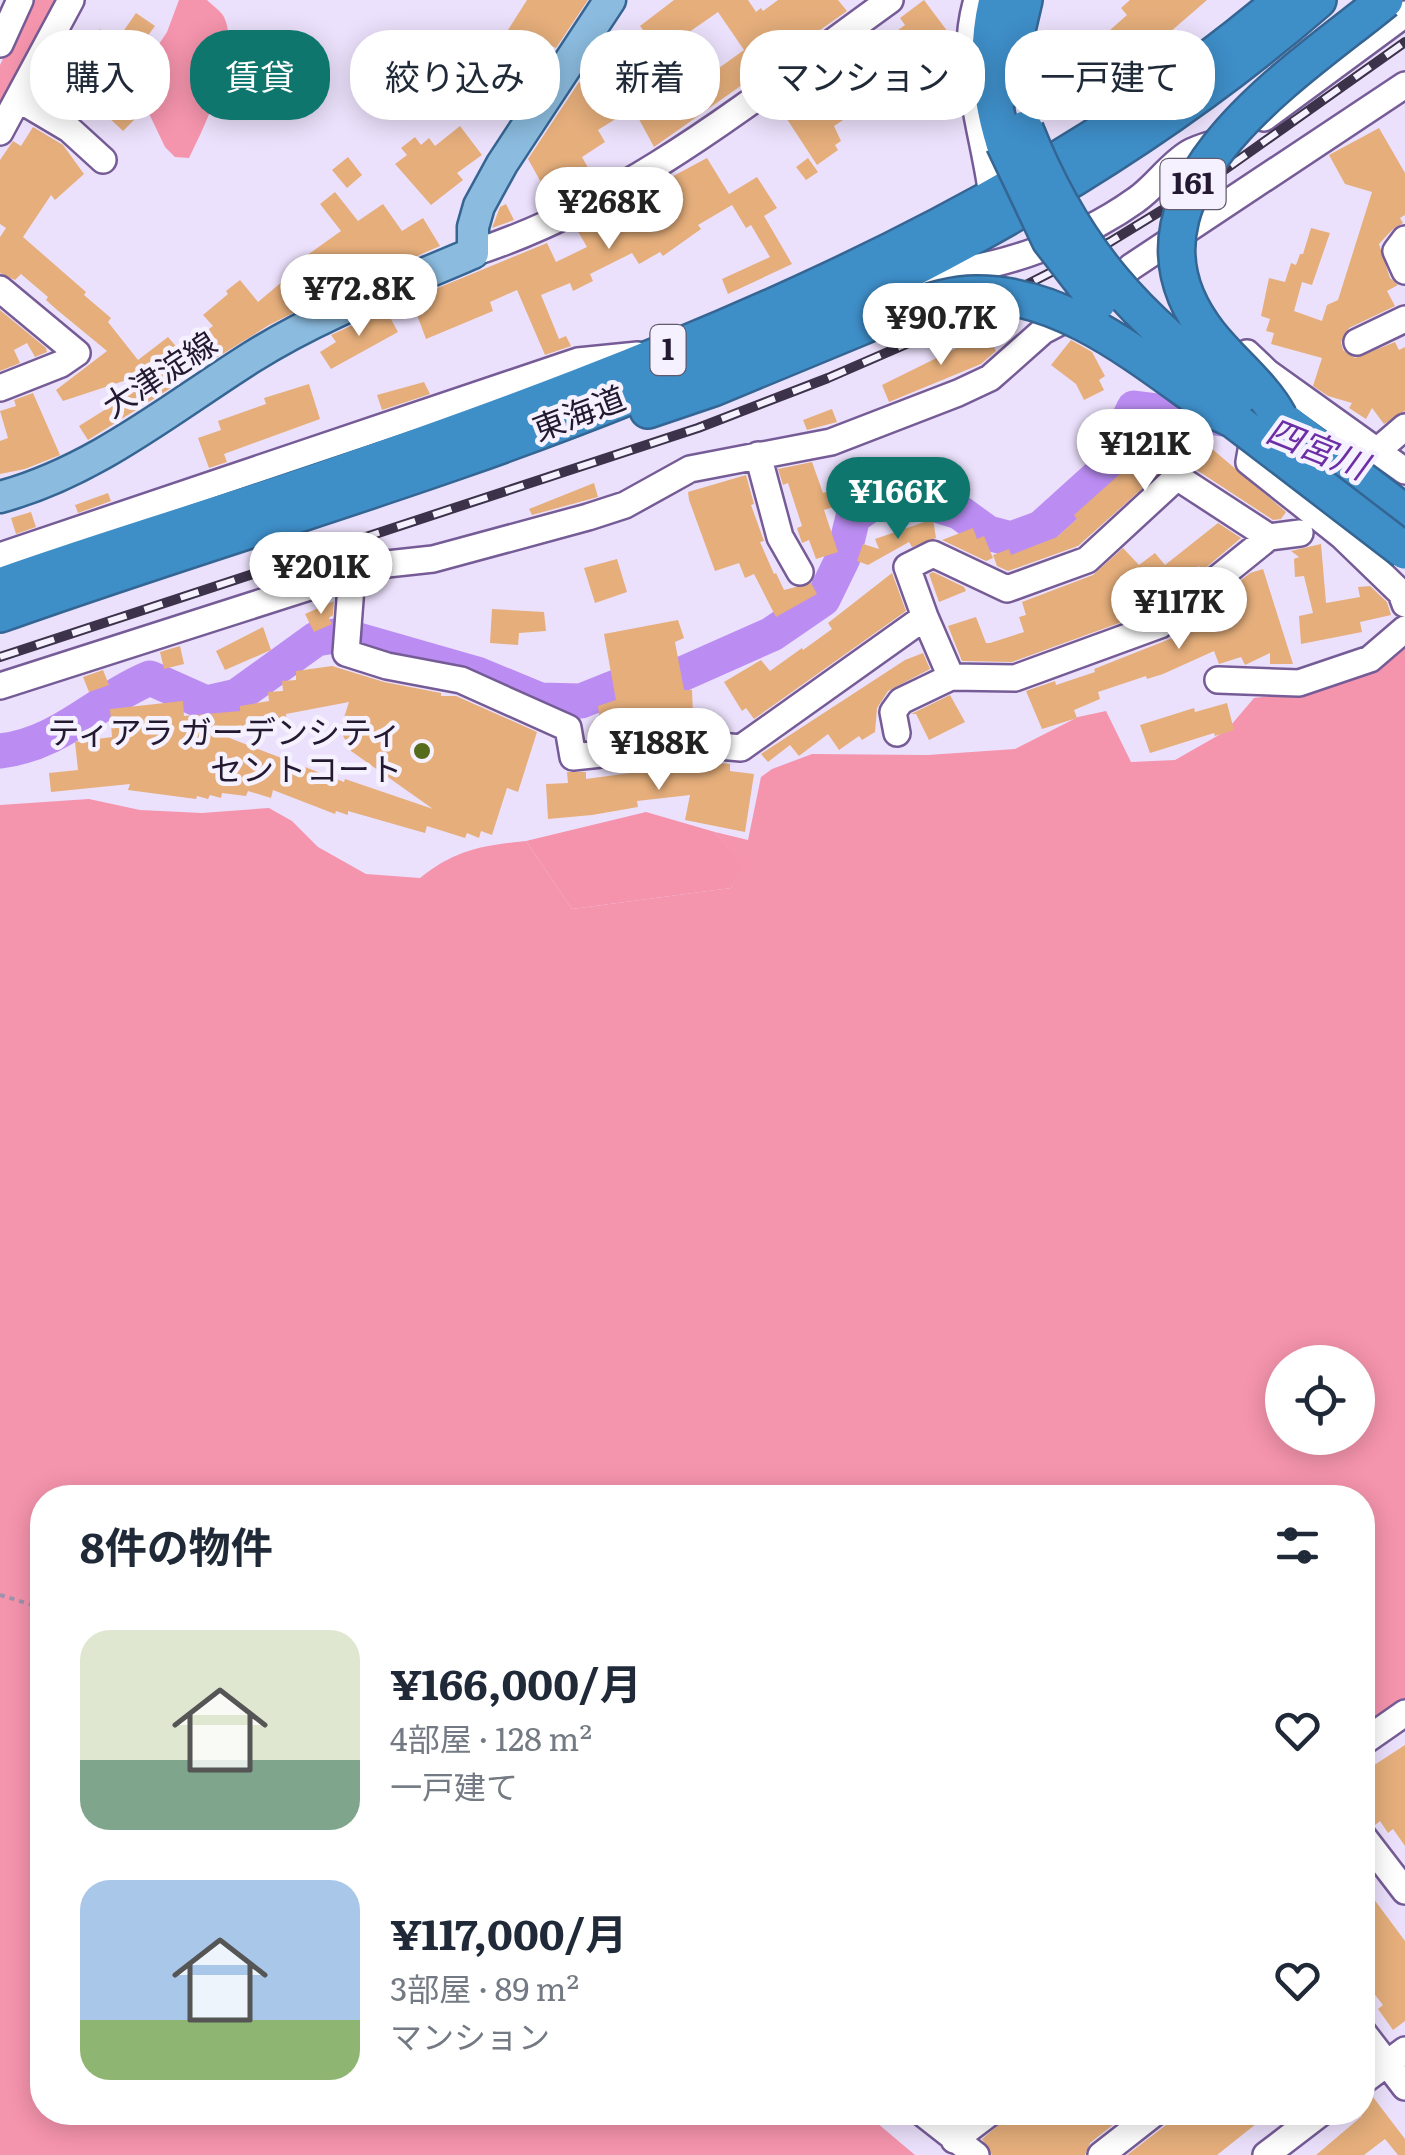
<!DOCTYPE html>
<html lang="ja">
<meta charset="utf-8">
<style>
:root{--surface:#fff;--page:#f6f6f7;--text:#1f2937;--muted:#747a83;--accent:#0f766e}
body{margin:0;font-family:Literata,"Noto Sans JP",serif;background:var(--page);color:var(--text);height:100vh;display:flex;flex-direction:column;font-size:38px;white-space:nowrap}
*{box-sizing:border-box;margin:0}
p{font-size:32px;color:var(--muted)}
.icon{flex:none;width:55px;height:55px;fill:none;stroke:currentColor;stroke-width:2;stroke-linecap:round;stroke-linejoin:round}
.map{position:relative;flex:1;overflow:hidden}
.sheet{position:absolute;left:30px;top:1485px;width:1345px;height:640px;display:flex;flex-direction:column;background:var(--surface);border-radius:40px;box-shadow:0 5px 25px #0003}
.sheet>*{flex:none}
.guide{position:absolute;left:30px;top:30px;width:1345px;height:90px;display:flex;gap:20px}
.tools{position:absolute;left:1265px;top:1345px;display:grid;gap:20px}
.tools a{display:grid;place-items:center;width:110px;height:110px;border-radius:50%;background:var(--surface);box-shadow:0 5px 25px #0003;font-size:50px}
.price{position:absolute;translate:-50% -85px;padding:0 22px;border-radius:35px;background:#fff;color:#222;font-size:32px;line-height:65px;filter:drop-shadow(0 2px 5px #0008)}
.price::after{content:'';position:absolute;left:50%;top:60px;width:30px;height:22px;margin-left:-15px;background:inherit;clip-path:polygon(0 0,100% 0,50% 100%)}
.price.on{background:var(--accent);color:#fff}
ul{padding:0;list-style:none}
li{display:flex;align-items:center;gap:30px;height:250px;padding:0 50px}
li span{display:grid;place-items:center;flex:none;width:280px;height:200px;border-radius:30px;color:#555}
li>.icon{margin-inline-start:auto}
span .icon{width:120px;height:120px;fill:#fffc;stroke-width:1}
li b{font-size:42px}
h2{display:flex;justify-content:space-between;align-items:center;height:120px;padding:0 50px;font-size:42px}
.chip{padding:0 35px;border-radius:40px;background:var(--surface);box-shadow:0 5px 25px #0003;font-size:35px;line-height:90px}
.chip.on{background:var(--accent);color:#fff}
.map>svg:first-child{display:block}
</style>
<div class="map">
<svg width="1405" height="2155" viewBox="0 0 1405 2155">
<rect width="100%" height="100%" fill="#ece1fc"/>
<path fill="#f593ac" d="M646 812 715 832 742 865 731 888 572 909 526 841Z"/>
<path fill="#f594ad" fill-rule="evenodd" d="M31 0H65L0 118V65Z
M179 0H207C212 5 221 11 224 17 241 51 205 126 189 158L175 157 165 147 134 82 167 32Z
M1405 646V1705L1363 1733 1362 1498H42V2112H864L915 2155H0V805L89 799 140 810 202 813 269 808 292 821 318 847 366 874 420 878C454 850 483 845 526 841L572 909 731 888 741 865 715 832 748 840 761 777 772 769 812 754 928 755 1015 749 1078 717 1106 711 1131 762 1175 760 1226 731 1254 698 1295 693 1340 681ZM1282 1362H1358V1438H1282Z"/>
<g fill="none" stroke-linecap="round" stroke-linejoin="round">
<path stroke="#bb8df3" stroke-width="35" d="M0 751C61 744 97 700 150 678L206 703 237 696 316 639 341 635 477 674 540 700 581 701 616 687 673 678 772 634 823 599 843 558 853 517 873 503H930L959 512 988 533 1011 539 1041 528 1103 472 1134 408 1238 421"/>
</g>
<path fill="#e5ae7b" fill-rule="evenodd" d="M527 0H588L556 48 542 41 525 68 496 49Z
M674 0H748L756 12 761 8 763 11 778 0H838L847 11 654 147 633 108 598 130 605 142 582 157 592 175 552 202 528 159 579 82 585 87 612 71 625 93 651 80 673 118 714 90 705 78 744 50 718 12 682 37 696 59 667 79 655 62 664 57 640 26Z
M924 0 954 40V62L940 72 920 46 876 78 836 110 843 120 834 126 841 141 835 145 838 150 817 165 781 110 826 77 832 87 876 55 872 49 905 25 900 18Z
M1130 0H1207L1101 92 1074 62 1127 15 1121 8Z
M136 13 155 26 138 49 120 36Z
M100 29 127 47 105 82 139 115 123 131 89 99 79 116 50 99 70 68 57 60 65 48 80 57Z
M460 126 482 155 457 173 463 180 431 205 395 164 407 155 401 148 415 137 421 145 429 138 435 146Z
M33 127 63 145 84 174 55 200 51 195 23 237 86 292 84 295 111 318 108 322 138 360 168 337 180 351 213 326 203 315 228 294 226 291 240 280 258 302 302 265 299 261 341 231 320 204 335 192 358 221 383 204 402 231 423 218 440 246 406 261 404 258 269 325 197 370 195 368 171 388 88 440 79 426 162 374 160 369 63 401 56 390 107 351 56 309 46 300 48 297 21 274 15 280 0 273V237L6 228 0 224V160L13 141 21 146Z
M1379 128 1405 173V215L1400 218 1403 223 1393 229 1379 244 1390 278 1398 285 1387 291 1395 306 1349 328 1341 342 1343 350 1355 358 1395 342 1399 350 1405 347V411L1384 424 1372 408 1366 419 1349 408 1352 403 1328 396 1313 386 1322 358 1271 344 1274 333 1266 331 1270 319 1261 316 1269 278 1285 282 1291 263 1296 265 1300 254H1303L1311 228 1330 233 1312 285 1302 282 1294 311 1322 321 1327 305 1338 300 1372 192 1345 184 1329 155Z
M348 157 362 175 347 188 332 170Z
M707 158 729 194 757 177 777 208 764 216 792 264 728 294 722 279 770 257 751 225 746 228 732 205 698 225 701 229 663 256 660 252 639 264 632 253 590 274 593 281 573 291 570 283 541 295 559 339 566 336 571 346 545 355 517 290 490 302 493 311 426 339 411 299 547 243 556 262 587 247 576 228Z
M808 158 818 172 806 180 796 167Z
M506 204 514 220 492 228 500 207Z
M0 310 46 348 47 352 35 357 27 343 14 350 20 363 0 371Z
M386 310 398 332 331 369 320 352 336 342 331 335Z
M987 333 996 351 981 364 889 402 882 385Z
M1071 340 1092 352 1105 376 1099 380 1104 390 1084 400 1076 384 1051 365Z
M424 382 430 394 382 410 377 395Z
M309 384 320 419 224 454 227 462 209 468 198 438 221 430 218 421 266 404 264 398Z
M33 393 60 455 25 469 0 474V441L8 438 0 411 16 406 14 400Z
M832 409 837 422 807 430 803 420Z
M1176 424 1200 448 1204 442 1286 512 1281 519 1273 520 1186 463 1173 461 1078 546 1008 571 997 566 993 555 1009 549 1011 555 1057 537 1077 519 1074 515Z
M812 462 823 493 855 482 860 498 824 510 838 552 816 559 809 540 802 543 797 528 802 526 788 483 783 485 778 469Z
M746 475 754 504 751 505 764 541 760 542 774 574 776 573 784 590 811 583 817 594 776 617 754 574 745 578 739 563 715 571 689 500 688 492Z
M594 483 598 497 532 515 529 509Z
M108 493 111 501 78 513 75 505Z
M31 512 36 527 16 534 11 518Z
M933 519 936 538 912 547 909 542 868 565 857 561 863 544 879 549 875 539Z
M1218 523 1241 538 1203 570 1199 566 1173 585 1177 591 1152 611 1012 662 962 661 948 626 976 617 986 643H990L1024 632 1019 617 1026 615 1022 602 1093 575 1123 548 1139 565 1155 553 1165 565Z
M973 528 977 539 984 536 993 558 986 561 942 540Z
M330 534 339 560 285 578 276 551Z
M1321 544 1326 603 1360 597 1358 587 1370 586 1387 602 1391 615 1360 622 1362 632 1301 644 1299 616 1313 613 1304 576 1295 577 1294 559 1299 557 1291 551Z
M617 559 627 592 595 603 584 568Z
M1263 569 1293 664H1270V653L1245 665 1241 657 1219 664 1214 651 1163 674 1147 679 1146 676 1098 692 1100 699 1074 710 1077 718 1042 729 1026 691 1055 681 1056 685 1095 672 1094 669 1228 616 1222 596 1250 573Z
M933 572 964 587 966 591 939 602 929 574Z
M892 573 906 611 754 719 746 708 742 711 724 682 761 660 770 671 802 648 803 650 832 629 828 623Z
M334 601 333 615 329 618 332 624 314 632 305 614Z
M492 609 544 612 546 631 519 633 518 645 490 643Z
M678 620 684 638 675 642 684 690H692L693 713 702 712 704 728 594 738 592 722 600 721 598 706 616 700 604 634Z
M263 627 271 650 225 670 216 651Z
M180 646 184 664 164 669 160 652Z
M923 653 930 669 888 691 877 708 875 732 862 740 859 736 839 750 828 734 799 756 790 745 768 762 761 754 905 660Z
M332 666 384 682 441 693V696H456L537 732 518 792 507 788 492 835 481 831 479 838 467 833 465 838 427 826 425 833 348 811V815L336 811 335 814 273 790 271 798 248 791 246 796 222 793 221 798 210 795 208 799 197 796 196 799 128 790 130 784 51 792 49 773 78 770 75 742 112 737 110 709 183 701 184 716 240 711V706L269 701 268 692 283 691 282 681 296 680V671ZM349 702 340 730 351 751 433 809 345 779 344 782 227 737 273 732V724L287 722 286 714Z
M103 670 109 685 89 692 83 677Z
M950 695 965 722 929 740 916 714H911Z
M1227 703 1234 730 1215 736 1214 733 1150 753 1140 725 1194 708 1195 712Z
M711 762 730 764V771L754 774 745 832 685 820 690 795 637 801 638 807 592 815 548 819 546 784 568 783 567 772H586V779Z
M1405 1745V1846L1393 1829 1388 1833 1380 1821 1375 1825 1362 1819V1773Z
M1362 1883 1405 1941V2021L1393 2030 1378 2009 1383 2005 1362 1978Z
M1373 2097 1405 2139V2155H1398L1385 2139 1364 2155H1316L1362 2116V2105Z
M1014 2112H1106L1114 2124 1090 2143 1085 2155H992L982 2139Z
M1172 2112H1271L1217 2155H1127L1166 2125Z"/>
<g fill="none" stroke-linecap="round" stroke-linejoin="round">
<defs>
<path id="minor" d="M977 0C957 66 984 131 992 196
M0 44 20 0
M20 100 69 129 103 160
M1264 118 1405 14
M0 132 71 0
M1405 239 1396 251 1405 271
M473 253C630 202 758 95 890 0
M909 271C979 279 1079 241 1136 200 1155 187 1169 165 1189 153 1199 147 1214 144 1225 140
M0 289 77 353 61 364 0 388
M1357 342 1405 319
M1247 353 1268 373 1405 471
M1256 422 1249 462 1342 536 1401 593 1405 604
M1377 451 1405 427
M758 455 780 537 800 572
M0 556 578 361 638 355
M352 573 346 653 387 666 461 680 568 728 573 757 697 744 741 748 925 617 951 677 1015 678 1160 625 1269 537 1300 533
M925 617 907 567 933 554 1007 589 1087 560 1177 477 1269 537
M1218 680 1299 683 1370 659 1405 629
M0 686 378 565 433 559 588 517 625 505 690 469 831 442 958 393 990 378 1043 331 1089 307 1131 267 1405 85
M897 733 893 712 901 701 951 677
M1362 1743 1405 1713
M1362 1835 1405 1891
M1362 2031 1405 2087
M1362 2082 1405 2050
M921 2112 976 2155
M954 2140 991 2112
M1101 2155 1156 2112
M1266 2155 1322 2112"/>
<path id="major" d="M0 497C94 472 171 408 252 357 320 314 399 285 473 253V227L479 206 502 164 610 0"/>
<path id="highway" d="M997 0C985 48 989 95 1004 143
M1015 88 1014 43 1024 0
M648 410 713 388 894 313
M1279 417 1405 513
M0 586C109 547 220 515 330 477 651 367 1022 223 1282 0
M0 614C154 559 311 512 465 458 765 352 1077 210 1318 0"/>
</defs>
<use href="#minor" stroke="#765c96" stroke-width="30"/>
<use href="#major" stroke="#356593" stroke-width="35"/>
<use href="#highway" stroke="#356593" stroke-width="40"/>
<path stroke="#9d93ac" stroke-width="4" stroke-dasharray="5 5" stroke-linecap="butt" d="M1073 97 1079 94 1086 108
M0 1595 42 1608"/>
<use href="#minor" stroke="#fff" stroke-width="25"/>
<use href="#major" stroke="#8bbbde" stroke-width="30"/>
<use href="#highway" stroke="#3e8ec8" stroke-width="35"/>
<defs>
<path id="rail" d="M0 657 698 428 828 378 934 332 1110 242 1203 185 1405 42"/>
</defs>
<use href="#rail" stroke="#3c3249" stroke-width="10"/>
<use href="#rail" stroke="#f6f1ff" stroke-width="6" stroke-dasharray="19" stroke-linecap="butt"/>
<defs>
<path id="highway-bridge" d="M1025 129C1073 250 1136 320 1241 395
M1004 143 1050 240 1098 302
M894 313C920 305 948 294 976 294 1068 293 1147 364 1219 413L1234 420 1405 551
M1279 417C1255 373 1208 349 1186 296 1135 172 1305 66 1385 0"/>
</defs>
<use href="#highway-bridge" stroke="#356593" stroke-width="40" stroke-linecap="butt"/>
<use href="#highway-bridge" stroke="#3e8ec8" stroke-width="35"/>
</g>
<circle fill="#566c1b" stroke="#f6f1ff" stroke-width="4" cx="422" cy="751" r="10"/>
<g text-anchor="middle" stroke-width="9" stroke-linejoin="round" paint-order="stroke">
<g fill="#f6f1ff" stroke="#625a6e" stroke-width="2.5">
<rect x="1160.5" y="159" width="65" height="50" rx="8"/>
<rect x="650.5" y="325" width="35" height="50" rx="8"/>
</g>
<g font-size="30" font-weight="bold" fill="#231930">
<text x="1193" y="194">161</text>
<text x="668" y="360">1</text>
</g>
<g font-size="32" fill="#231930" stroke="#f6f1ff">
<text transform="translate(160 375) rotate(-33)" y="11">大津淀線</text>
<text transform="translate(579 414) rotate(-21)" y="11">東海道</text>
</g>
<g font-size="32" fill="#231930" stroke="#f6f1ff" text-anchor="end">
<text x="402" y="744">ティアラ ガーデンシティ<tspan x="402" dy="37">セントコート</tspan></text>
</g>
<g font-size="35" font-style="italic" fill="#6b2ea4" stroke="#f6f1ff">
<text transform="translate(1317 449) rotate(22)" y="12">四宮川</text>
</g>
</g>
</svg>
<div class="tools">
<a><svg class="icon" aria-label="locate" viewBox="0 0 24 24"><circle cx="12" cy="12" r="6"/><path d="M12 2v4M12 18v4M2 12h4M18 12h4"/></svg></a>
</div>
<b class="price" style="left:609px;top:252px">¥268K</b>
<b class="price" style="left:359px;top:339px">¥72.8K</b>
<b class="price" style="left:941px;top:368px">¥90.7K</b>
<b class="price" style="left:1145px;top:494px">¥121K</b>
<b class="price on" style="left:898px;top:542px">¥166K</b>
<b class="price" style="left:321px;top:617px">¥201K</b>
<b class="price" style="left:1179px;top:652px">¥117K</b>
<b class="price" style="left:659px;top:793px">¥188K</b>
<div class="guide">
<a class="chip">購入</a>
<a class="chip on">賃貸</a>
<a class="chip">絞り込み</a>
<a class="chip">新着</a>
<a class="chip">マンション</a>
<a class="chip">一戸建て</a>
</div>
<section class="sheet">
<h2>8件の物件<svg class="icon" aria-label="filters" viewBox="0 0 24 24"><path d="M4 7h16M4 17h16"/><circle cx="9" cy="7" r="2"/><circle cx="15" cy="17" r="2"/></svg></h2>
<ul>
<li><span style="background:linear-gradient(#dfe7d0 65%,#7fa58c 0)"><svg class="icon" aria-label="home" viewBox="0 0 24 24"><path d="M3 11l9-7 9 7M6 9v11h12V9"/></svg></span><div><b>¥166,000/月</b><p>4部屋 · 128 m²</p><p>一戸建て</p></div><svg class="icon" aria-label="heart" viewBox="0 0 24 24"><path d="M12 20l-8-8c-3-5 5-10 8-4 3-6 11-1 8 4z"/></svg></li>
<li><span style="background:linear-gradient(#a9c7e8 70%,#8fb573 0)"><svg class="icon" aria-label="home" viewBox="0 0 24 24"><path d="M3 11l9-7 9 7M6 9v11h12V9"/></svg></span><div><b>¥117,000/月</b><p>3部屋 · 89 m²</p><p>マンション</p></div><svg class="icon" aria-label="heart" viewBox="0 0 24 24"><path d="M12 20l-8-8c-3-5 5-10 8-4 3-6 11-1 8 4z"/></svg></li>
</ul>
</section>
</div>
